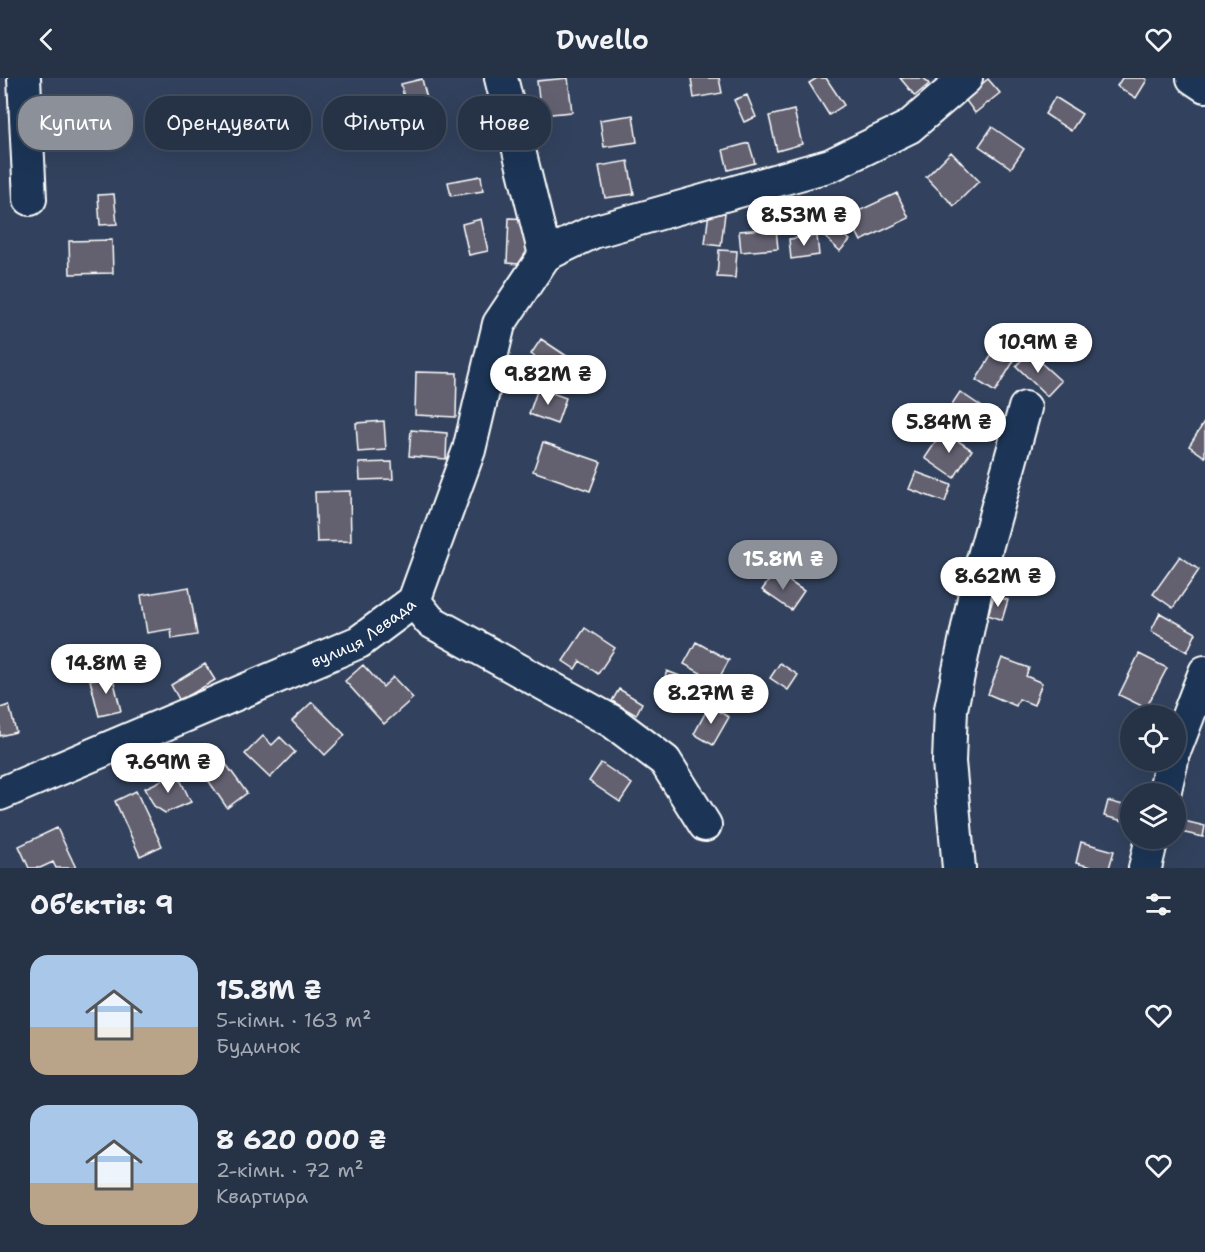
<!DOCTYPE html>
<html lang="uk">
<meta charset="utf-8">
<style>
:root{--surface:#263246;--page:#323e51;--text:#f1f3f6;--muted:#a4aab3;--line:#424d5f;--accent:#8c9099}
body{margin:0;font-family:"Shantell Sans",sans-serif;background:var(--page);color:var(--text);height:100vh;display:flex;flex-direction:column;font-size:22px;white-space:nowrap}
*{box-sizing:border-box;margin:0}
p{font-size:20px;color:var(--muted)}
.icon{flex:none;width:33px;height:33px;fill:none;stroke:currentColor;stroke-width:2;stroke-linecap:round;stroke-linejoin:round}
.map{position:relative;height:790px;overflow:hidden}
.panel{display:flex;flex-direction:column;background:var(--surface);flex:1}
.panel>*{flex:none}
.hud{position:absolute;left:18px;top:18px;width:600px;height:54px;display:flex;gap:12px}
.controls{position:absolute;left:1120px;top:627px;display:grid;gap:12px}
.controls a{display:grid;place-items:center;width:66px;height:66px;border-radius:50%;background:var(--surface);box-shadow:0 6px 24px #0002,0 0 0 2px var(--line);font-size:30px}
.price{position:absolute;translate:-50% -51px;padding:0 14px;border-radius:21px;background:#fff;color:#222;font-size:20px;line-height:39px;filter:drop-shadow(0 2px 3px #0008)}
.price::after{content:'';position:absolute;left:50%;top:36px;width:18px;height:14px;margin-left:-9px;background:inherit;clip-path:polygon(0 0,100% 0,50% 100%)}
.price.on{background:var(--accent);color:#fff}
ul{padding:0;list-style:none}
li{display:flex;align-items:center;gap:18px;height:150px;padding:0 30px}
li span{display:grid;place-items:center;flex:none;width:168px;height:120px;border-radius:18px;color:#555}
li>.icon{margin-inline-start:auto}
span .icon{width:72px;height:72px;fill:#fffc;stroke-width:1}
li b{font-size:26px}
h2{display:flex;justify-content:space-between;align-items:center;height:72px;padding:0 30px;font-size:26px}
.pill{padding:0 21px;border-radius:24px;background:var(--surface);box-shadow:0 6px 24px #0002,0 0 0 2px var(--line);font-size:21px;line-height:54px}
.pill.on{background:var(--accent);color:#fff}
header{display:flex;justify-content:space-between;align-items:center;height:78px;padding:0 30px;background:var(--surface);font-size:27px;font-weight:600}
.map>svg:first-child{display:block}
</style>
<header><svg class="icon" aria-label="back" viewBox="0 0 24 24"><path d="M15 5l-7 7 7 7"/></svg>Dwello<svg class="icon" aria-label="heart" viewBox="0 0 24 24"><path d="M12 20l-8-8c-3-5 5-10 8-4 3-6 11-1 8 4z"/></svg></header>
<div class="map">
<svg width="1205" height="790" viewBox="0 0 1205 790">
<rect width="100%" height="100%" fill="#32425e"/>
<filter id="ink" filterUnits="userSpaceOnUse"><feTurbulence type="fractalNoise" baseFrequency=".0167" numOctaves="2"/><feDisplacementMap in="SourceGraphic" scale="12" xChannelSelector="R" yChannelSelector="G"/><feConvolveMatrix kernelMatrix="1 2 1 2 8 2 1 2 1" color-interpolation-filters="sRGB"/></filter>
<g filter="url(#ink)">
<path fill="#646170" stroke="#fff" stroke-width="1.5" d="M568 0 572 34 541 37 537 3Z
M691 0H719L722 15 694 20Z
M817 0H826L844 27 829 37 809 5Z
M900 0H924L929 6 915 18Z
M1122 0H1144L1147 2 1136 20 1117 8Z
M422 1 427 21 405 25 401 6Z
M988 1 1000 15 975 35 964 20Z
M747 17 756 39 744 44 734 22Z
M1055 19 1082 36 1071 53 1045 36Z
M794 32 802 66 777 73 769 38Z
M633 37 637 64 604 69 600 42Z
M992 49 1024 71 1011 90 979 68Z
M749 65 755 85 728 92 723 72Z
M951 74 979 103 954 128 926 99Z
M628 83 634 116 605 120 599 88Z
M481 98 483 113 451 118 448 104Z
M897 115 909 140 861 163 848 138Z
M114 116 117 146 100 147 98 117Z
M710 126 726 127 721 168 705 166Z
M814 129 850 162 840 173 804 140Z
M509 140 532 141 530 187 507 185Z
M481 141 488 173 469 177 462 146Z
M776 150 778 171 741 174 739 153Z
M817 158 819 177 791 181 789 161Z
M112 162 113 195 70 196 69 163Z
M719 172 737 173 735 200 717 199Z
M541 261 588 292 578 308 531 276Z
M996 270 1015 281 995 314 976 302Z
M1029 274 1061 303 1047 318 1016 288Z
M416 294 457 295 456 339 415 337Z
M538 310 566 320 557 346 529 336Z
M960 314 994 337 985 351 963 336 957 346 944 338Z
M384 343 386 372 358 374 356 345Z
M1205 343V379L1189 368Z
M411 352 447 355 446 381 409 378Z
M943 353 972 372 954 400 925 380Z
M543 364 601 384 590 413 533 393Z
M392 384 393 401 360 402 359 385Z
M916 394 951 407 945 424 909 411Z
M350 413 351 463 317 464 315 414Z
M1180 478 1199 492 1173 530 1153 516Z
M775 494 804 513 791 532 762 512Z
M189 509 197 557 172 561 171 551 147 555 141 517Z
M994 518 1008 522 1002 542 988 537Z
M1160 535 1196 555 1187 574 1151 553Z
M585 550 615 570 598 596 580 583 575 591 563 583Z
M696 564 729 582 717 604 684 586Z
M1139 576 1167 590 1146 630 1119 617Z
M1002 580 1029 590 1026 598 1042 605 1034 627 1019 621 1016 628 988 616Z
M780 585 798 597 788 612 770 600Z
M205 586 215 602 180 623 171 607Z
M363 587 383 609 393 599 413 620 384 646 345 603Z
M667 593 685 600 675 628 657 621Z
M112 596 121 633 99 638 90 602Z
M619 611 642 625 636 637 612 623Z
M312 624 345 657 325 677 292 643Z
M9 627 16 654 0 658V630Z
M709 628 729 639 713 667 694 656Z
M263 658 272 667 280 659 295 674 270 700 245 676Z
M601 685 632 706 620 724 589 703Z
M226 686 247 715 227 730 206 699Z
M177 695 191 724 165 735 154 728 145 710Z
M136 713 162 768 140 778 115 723Z
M1108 723 1131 729V745L1104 738Z
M1176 741 1205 748 1203 759 1176 753Z
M57 750 76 790H56L53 784 40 790H29L19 768Z
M1081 764 1114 773 1109 790H1095L1076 785Z"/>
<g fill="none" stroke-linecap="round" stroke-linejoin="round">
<defs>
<g id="minor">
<path d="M24 0 30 121"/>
<path d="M501 0 545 177"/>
<path d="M1193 0 1205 8"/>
<path d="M545 177 593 154 831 87 909 49 966 0"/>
<path d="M414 523 430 543 613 644 665 683 705 747"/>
<path d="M1176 669 1205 594"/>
<path id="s1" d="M0 716 359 564 414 523 469 372 499 246 545 177"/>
<path d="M1164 716 1172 682"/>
<path d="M959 790 949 684 951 631 979 496 1025 330"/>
<path d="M1145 790 1152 760"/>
</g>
</defs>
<use href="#minor" stroke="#fff" stroke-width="36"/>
<use href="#minor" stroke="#1d3557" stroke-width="32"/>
</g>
</g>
<g text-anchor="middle" stroke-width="5" stroke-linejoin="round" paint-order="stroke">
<g font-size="16" fill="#fff" stroke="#1d3557">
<text dy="6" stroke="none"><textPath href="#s1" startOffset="398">вулиця Левада</textPath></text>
</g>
</g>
</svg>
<div class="controls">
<a><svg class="icon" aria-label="locate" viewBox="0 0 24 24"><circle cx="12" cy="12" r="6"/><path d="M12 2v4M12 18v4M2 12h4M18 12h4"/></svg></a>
<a><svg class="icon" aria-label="layers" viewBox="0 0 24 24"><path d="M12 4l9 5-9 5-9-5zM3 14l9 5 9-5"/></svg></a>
</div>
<b class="price" style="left:804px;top:169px">8.53M ₴</b>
<b class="price" style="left:1038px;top:296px">10.9M ₴</b>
<b class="price" style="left:548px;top:328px">9.82M ₴</b>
<b class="price" style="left:949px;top:376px">5.84M ₴</b>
<b class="price on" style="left:783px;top:513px">15.8M ₴</b>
<b class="price" style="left:998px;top:530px">8.62M ₴</b>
<b class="price" style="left:106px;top:617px">14.8M ₴</b>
<b class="price" style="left:711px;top:647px">8.27M ₴</b>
<b class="price" style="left:168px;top:716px">7.69M ₴</b>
<div class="hud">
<a class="pill on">Купити</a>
<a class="pill">Орендувати</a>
<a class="pill">Фільтри</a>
<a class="pill">Нове</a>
</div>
</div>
<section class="panel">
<h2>Об’єктів: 9<svg class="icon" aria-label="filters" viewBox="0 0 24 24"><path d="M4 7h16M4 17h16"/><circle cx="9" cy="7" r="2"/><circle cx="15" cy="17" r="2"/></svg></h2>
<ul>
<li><span style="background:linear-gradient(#a9c7e8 60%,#b9a48a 0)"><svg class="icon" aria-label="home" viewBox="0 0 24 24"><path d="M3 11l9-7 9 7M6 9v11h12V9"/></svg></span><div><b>15.8M ₴</b><p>5-кімн. · 163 m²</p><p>Будинок</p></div><svg class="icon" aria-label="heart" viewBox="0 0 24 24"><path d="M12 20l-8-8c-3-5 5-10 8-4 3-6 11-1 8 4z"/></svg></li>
<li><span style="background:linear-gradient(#a9c7e8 65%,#b9a48a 0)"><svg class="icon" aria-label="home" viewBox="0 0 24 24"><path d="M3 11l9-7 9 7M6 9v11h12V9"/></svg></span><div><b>8 620 000 ₴</b><p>2-кімн. · 72 m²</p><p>Квартира</p></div><svg class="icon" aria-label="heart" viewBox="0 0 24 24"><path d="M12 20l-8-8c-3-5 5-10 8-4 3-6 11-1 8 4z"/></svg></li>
</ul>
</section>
